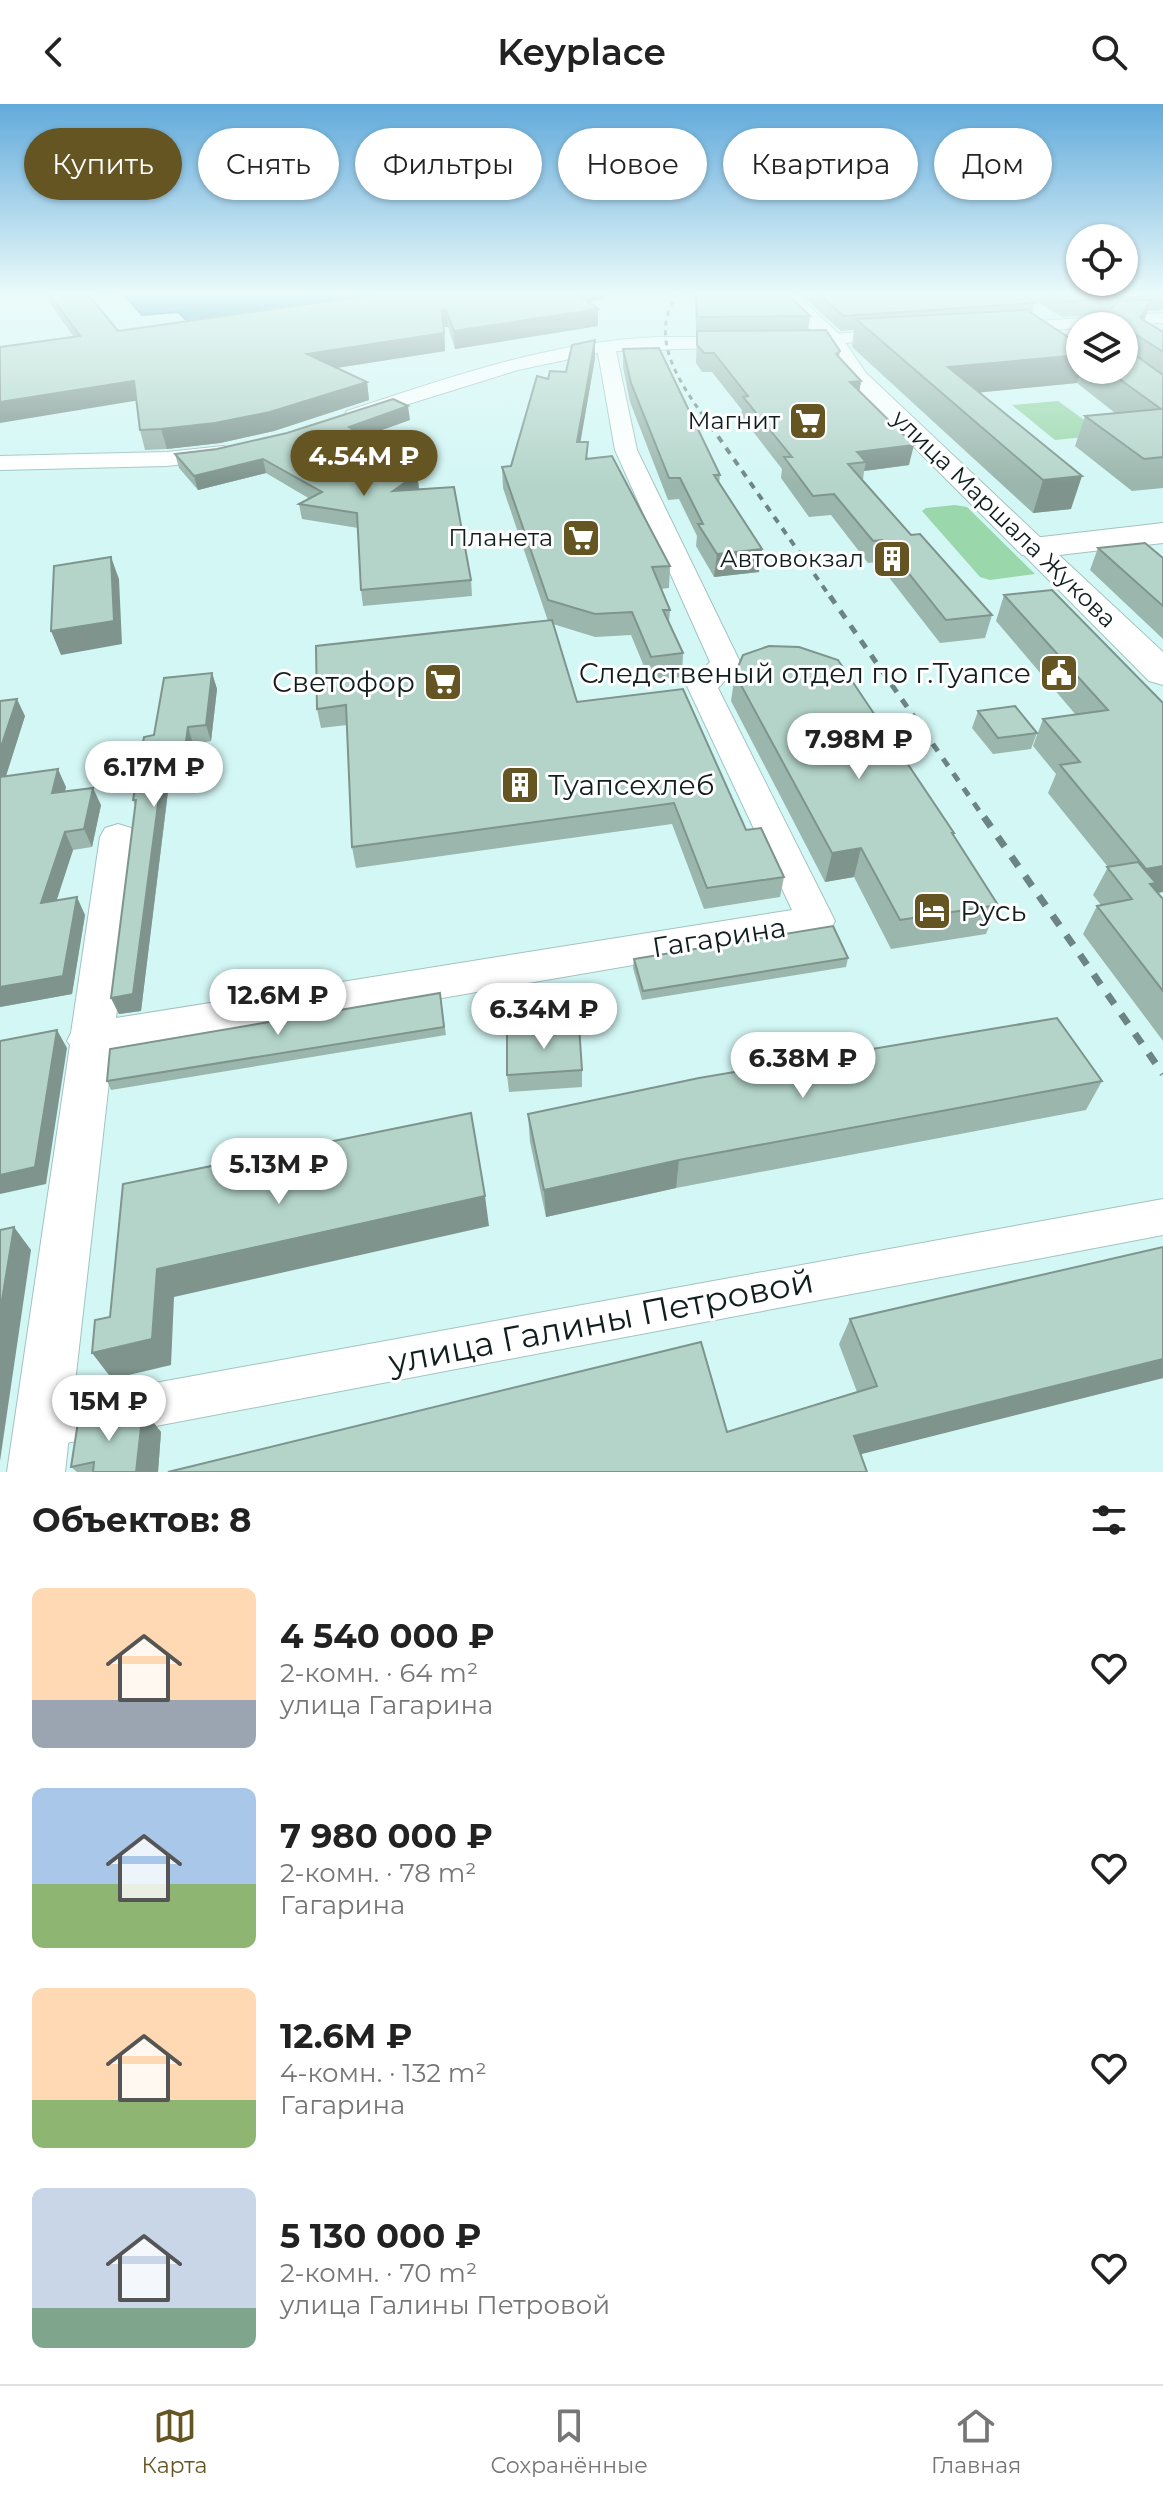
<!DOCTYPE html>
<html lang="ru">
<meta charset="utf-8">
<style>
:root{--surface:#fff;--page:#f6f6f6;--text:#222;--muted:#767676;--line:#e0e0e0;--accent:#645522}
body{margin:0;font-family:Montserrat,sans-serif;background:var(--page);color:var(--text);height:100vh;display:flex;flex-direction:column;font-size:30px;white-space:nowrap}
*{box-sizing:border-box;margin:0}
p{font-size:26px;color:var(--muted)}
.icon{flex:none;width:44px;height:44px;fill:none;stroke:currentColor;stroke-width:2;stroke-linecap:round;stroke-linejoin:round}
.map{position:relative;height:1368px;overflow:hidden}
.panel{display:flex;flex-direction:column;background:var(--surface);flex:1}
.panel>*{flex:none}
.guide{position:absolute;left:24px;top:24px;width:1116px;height:72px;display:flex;gap:16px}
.tools{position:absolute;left:1066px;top:120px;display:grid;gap:16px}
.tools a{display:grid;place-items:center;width:72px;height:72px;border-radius:50%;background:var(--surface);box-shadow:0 2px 6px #0004;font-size:40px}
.price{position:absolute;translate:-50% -68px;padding:0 18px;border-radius:28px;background:#fff;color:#222;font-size:26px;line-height:52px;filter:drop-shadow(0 2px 4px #0008)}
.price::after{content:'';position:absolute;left:50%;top:48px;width:24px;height:18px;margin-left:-12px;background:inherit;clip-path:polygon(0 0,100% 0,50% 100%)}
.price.current{background:var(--accent);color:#fff}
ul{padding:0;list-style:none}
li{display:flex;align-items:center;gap:24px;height:200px;padding:0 32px}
li span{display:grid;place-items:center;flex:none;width:224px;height:160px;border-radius:12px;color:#555}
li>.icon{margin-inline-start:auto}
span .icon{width:96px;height:96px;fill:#fffc;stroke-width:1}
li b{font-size:34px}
h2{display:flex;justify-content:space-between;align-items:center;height:96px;padding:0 32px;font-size:34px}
.pill{padding:0 28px;border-radius:36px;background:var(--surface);box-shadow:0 2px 6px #0004;font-size:28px;line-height:72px}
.pill.current{background:var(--accent);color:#fff}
header{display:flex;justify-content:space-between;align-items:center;height:104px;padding:0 32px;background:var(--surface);font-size:36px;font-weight:600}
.menu{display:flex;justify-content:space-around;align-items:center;height:112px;border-top:2px solid var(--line);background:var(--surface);font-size:22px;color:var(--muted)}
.menu a{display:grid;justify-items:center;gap:4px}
.menu .current{color:var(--accent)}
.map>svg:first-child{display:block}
</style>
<header><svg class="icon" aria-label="back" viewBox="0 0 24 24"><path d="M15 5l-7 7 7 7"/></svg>Keyplace<svg class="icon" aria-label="search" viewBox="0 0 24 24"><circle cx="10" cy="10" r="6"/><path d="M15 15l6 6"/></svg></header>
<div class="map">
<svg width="1163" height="1368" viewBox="0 0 1163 1368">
<rect width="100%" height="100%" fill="#d3f7f5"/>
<path fill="#9ad7aa" d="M1058 297 1105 331 1055 336 1012 301Z
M955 401 967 403 1035 470 990 476 980 473 922 407 926 404Z"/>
<path fill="#399bc8" stroke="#2d7695" stroke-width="2" d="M122 189H375L384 196 194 223 178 208 142 211Z"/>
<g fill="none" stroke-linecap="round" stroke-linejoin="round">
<defs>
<path id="pedestrian" d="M1163 1095V1131L40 1344 25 1337 18 1322 25 1307 40 1300Z"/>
<path id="minor" d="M1163 209V219L1080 222V224L1004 229 995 224 1004 219Z
M899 226 905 227 908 231 905 235 796 242 787 237 796 232Z
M659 233H743L752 238 743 243 616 247 637 346 741 560 718 584 835 817 830 827 112 951 65 1368H7L70 941 67 937 71 929 100 733 105 724 118 720 131 724 136 733 116 914 792 806 687 582 710 558 615 346 598 249 518 266 354 317 344 311 347 307C448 274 551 237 659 233Z
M223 342 231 344 234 349 231 354 167 362 0 366V352L167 348Z"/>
<path id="tertiary" d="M774 189H795L840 231 866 269 1044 437 1049 444 1044 451 1033 453 1022 451 850 279 824 240Z"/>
<path id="secondary" d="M1163 419V439L1059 451 1163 548V581L1149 577 1017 444 1021 437 1033 434Z"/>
</defs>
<use href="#pedestrian" stroke="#a1c3c1" stroke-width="2"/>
<use href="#minor" stroke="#a1c3c1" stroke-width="2"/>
<use href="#tertiary" stroke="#a1c3c1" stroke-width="2"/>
<use href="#secondary" stroke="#a1c3c1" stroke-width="2"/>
<use href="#pedestrian" fill="#fff" fill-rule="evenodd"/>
<use href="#minor" fill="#fff" fill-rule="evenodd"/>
<use href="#tertiary" fill="#fff" fill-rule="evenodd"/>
<use href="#secondary" fill="#fff" fill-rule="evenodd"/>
<path stroke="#6c8483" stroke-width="3" stroke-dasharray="5 5" stroke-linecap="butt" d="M678 189C645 236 684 284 711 323"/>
<path stroke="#6c8483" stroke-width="4" stroke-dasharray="7 7" stroke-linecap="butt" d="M710 321 831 494"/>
<path stroke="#6c8483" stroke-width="5" stroke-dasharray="9 9" stroke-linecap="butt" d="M830 492 985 715"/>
<path stroke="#6c8483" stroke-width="7" stroke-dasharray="12 12" stroke-linecap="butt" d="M984 713 1163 970"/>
</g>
<path fill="#9bb6ad" d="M47 189 118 227 605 195 588 198 598 222 455 245 448 223H444L445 247 337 264 367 278 369 296 274 327 220 339 167 345 145 346 140 326 136 297 74 233 51 201Z
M695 189H786L810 212 808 227 840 247 839 253 861 277 859 287 909 361 864 367 863 376 911 431 992 511 985 534 940 539 877 458 868 459 831 411 809 413 781 374 782 365 741 312 742 306 712 268H702L696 259 697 229H696Z
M799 189H1020L1035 199 1032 210 1080 266H1124L1108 210 1062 213 1023 189H1163V206L1147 207 1144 217 1163 228V384L1132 387 1075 342 1085 312 1115 309 1077 279 979 288 1071 405 1033 409 852 243 854 226 841 227Z
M623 245 720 371 719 380 759 468 714 473 696 442 697 432 679 395 668 396 630 298 623 263Z
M595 254 580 338 588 354 670 462 669 484 661 485 670 506 669 518 683 549 682 573 650 577 631 531 595 533 553 520 577 598 746 726 784 773 780 793 704 805 672 720 356 764 352 743 347 621 321 624 317 605 548 517 503 384 502 363 511 362 548 275Z
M410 316 363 332 417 370 419 385 418 386 471 476 472 492 363 502 361 486 358 424 302 415 299 400 310 395 266 369 198 386 179 364 175 350 217 345Z
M1098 444 1163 454V535L1090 466Z
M1004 491 1163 599V788L1157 789 1163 795V937L1083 830 1097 802 1101 801 1093 791 1108 763 1048 689 1056 670 1033 642 1043 615 1076 611 996 517Z
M212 569 217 585 211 637 193 640 190 669 170 671 141 907 119 910 111 894 135 702 133 696 154 631Z
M735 570 954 729 953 732 998 801 986 830 891 845 854 773 825 778 731 597Z
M0 597 25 612 6 672 66 683 65 687 101 701 92 743 73 746 56 796 85 811 72 890 0 903Z
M978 607 1037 629 1031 645 993 650 972 624Z
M848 854 846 863 642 896 633 864 634 855Z
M440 889 446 931 111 986 107 977Z
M582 966V983L509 988 507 971Z
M1102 977 1086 1006 676 1084 546 1113 530 1038 528 1010Z
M1163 1143V1274L860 1350 727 1328 857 1288 839 1240 850 1215Z
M143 1305 161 1328 158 1368H77L71 1363Z"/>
<path fill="#7e948d" d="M569 189H606L605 195 569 201Z
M1151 196 1142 223 1135 230 1126 258 1124 259V235L1140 214Z
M598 205V222L455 245 454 227Z
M446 206 448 223H444L445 247 310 268 307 250Z
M595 236V254L577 358V338Z
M1080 251 1081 266 1077 279 945 292 948 263Z
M134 277 140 296 0 319V298Z
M861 277 858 296 850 278Z
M367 278 369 296 274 327 220 339 167 345 161 325Z
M408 302 410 316 351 337 349 323Z
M914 341 909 361 864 367 866 358 857 348Z
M263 355 266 369 198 386 194 372Z
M417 370 419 385 395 402 393 387Z
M1082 372 1071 405 1033 409 1043 376Z
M762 445 759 468 714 473 717 450Z
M111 453 119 475 122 540 61 551 51 527Z
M212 569 217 585 211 637 206 621Z
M17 595 25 612 5 675 0 681V646Z
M188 623 193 640 190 669 184 652Z
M164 655 170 671 141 907 119 910 111 894Z
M58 665 66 683 60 706 52 689Z
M93 684 101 701 92 743 84 725Z
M65 728 73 746 50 817 41 799Z
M861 744 854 773 825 778 832 749Z
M1163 762V788L1132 793 1146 765Z
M77 793 85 811 72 890 0 903V883Z
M57 926 67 944 46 1080 0 1090V1071Z
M679 1056 676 1084 546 1113 544 1086Z
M485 1092 489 1122 174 1193 171 1261 112 1275 92 1249 157 1165Z
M14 1123 31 1146 0 1357V1208Z
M1163 1255V1274L842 1355 854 1332Z
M143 1305 161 1328 158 1368H136Z"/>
<path fill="#b4d4c9" stroke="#7e948d" stroke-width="2" d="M49 189H87L118 227 387 189H575L598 205 454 227 446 206H442L444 229 307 250 367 278 270 308 215 319 161 325 140 326 134 277 0 298V243L80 232Z
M696 189H786L810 212 697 213Z
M818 189H1020L1035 199 843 212Z
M1052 189H1163V191L1066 197Z
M1151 196 1140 214 1163 228V248L1135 230 1124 235V222H1098L1118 197Z
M1027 206 1080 241V251L948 263 1082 372 1043 376 856 215Z
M826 226 840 247 836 250 861 277 850 278 914 341 857 348 866 358 848 360 911 431 920 430 992 511 946 516 882 436 873 437 834 390 813 392 784 353H792L743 293 748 292 714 249H704L697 241V227Z
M595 236 577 338H588L586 355 612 352 670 462 652 463 670 506H663L683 549 651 553 632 508 595 510 548 496 502 363 511 362 537 272 548 275 550 267 566 268 572 241Z
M1124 243 1163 271V353L1144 355 1085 312 1161 305 1107 266H1124Z
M659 244 720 371H714L762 445 717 450 698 420H703L680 374H669L631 279 623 245Z
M393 295 408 302 349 323 417 370 393 387 454 383 471 476 361 486 357 409 299 400 322 388 263 355 194 372 175 350 217 345 287 329Z
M1145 439 1163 454V502L1098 444Z
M111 453 114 517 51 527 54 462Z
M1052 486 1163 599V762L1146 765 1060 661 1080 658 1043 615 1108 606 1004 491Z
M552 516 577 598 683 585 746 726 761 724 784 773 707 784 674 699 352 743 346 601 317 605 316 542Z
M769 542 799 543 838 556 954 729H952L998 801 900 816 861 744 832 749 735 570 743 551Z
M212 569 206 621 188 623 184 652 164 655 133 890 111 894 136 696H133L144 633 154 631 164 574Z
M17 595 0 646V597Z
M1015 602 1037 629 998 634 978 607Z
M58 665 52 689 93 684 84 725 65 728 41 799 77 793 63 872 0 883V673Z
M1138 758 1156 779 1150 780 1163 795V887L1097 802 1132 795 1107 763Z
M833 822 848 854 643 887 634 855Z
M440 889 444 923 107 977 110 945Z
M1057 914 1102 977 679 1056 544 1086 528 1010 699 974Z
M579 922 582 966 507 971V927Z
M57 926 35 1063 0 1071V937Z
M471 1009 485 1092 157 1165 152 1235 92 1249 95 1216 110 1213 123 1080Z
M14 1123 0 1208V1126Z
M1163 1143V1255L854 1332 867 1368H168L701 1238 727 1328 877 1282 850 1215Z
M143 1305 136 1368H93L94 1358 71 1363 78 1318Z"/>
<linearGradient id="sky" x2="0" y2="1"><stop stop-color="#62aadb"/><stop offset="0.5" stop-color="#ebfbfa"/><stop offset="1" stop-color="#ebfbfa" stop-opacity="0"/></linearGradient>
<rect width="1163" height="380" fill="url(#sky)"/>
<defs>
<symbol id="supermarket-square" viewBox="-11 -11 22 22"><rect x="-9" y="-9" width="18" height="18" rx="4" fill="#645522" stroke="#fff"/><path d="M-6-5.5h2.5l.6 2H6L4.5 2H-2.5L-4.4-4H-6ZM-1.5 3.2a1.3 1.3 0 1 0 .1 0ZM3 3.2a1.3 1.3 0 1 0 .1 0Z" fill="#fff"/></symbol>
<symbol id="building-square" viewBox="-11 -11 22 22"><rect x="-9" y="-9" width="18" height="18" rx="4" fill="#645522" stroke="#fff"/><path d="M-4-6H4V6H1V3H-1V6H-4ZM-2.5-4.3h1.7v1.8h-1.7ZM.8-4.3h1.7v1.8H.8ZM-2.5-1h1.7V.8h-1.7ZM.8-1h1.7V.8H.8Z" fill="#fff"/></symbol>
<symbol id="civic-square" viewBox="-11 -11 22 22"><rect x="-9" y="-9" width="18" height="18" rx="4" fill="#645522" stroke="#fff"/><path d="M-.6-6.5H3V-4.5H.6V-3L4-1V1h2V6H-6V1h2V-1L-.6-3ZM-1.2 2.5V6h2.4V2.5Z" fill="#fff"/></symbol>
<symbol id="hotel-square" viewBox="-11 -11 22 22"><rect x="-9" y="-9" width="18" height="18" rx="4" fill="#645522" stroke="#fff"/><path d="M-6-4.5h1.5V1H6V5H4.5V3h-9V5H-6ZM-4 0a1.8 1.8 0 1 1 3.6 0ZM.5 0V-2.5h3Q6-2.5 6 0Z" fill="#fff"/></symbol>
</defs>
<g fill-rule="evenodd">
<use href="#supermarket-square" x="786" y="295" width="44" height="44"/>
<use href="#supermarket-square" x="559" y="412" width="44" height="44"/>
<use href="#building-square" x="870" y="433" width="44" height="44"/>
<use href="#civic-square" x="1037" y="547" width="44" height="44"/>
<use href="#supermarket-square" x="421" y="556" width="44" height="44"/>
<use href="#building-square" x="498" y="659" width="44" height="44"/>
<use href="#hotel-square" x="910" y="785" width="44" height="44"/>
</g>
<g text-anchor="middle" stroke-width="6" stroke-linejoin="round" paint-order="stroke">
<g font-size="24" fill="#111e1e" stroke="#fff" text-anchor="end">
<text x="780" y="325">Магнит</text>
<text x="553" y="442">Планета</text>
<text x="864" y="463">Автовокзал</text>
</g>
<g font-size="24" fill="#111e1e" stroke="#fff">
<text transform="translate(1004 415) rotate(44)" y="8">улица Маршала Жукова</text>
</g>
<g font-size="28" fill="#111e1e" stroke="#fff" text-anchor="end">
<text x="1031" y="579">Следственый отдел по г.Туапсе</text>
<text x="415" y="588">Светофор</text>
<text x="548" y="691" text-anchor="start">Туапсехлеб</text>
<text x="960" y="817" text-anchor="start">Русь</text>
</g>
<g font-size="28" fill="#111e1e" stroke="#fff">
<text transform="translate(719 833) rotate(-9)" y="10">Гагарина</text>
</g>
<g font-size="34" fill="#111e1e" stroke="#fff">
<text transform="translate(601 1217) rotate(-11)" y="12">улица Галины Петровой</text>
</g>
</g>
</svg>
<div class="tools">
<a><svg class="icon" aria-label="locate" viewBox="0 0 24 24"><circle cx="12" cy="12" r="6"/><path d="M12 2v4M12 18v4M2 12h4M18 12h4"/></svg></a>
<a><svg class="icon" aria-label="layers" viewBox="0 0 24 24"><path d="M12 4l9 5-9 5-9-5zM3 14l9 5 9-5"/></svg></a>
</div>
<b class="price current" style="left:364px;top:394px">4.54M ₽</b>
<b class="price" style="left:859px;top:677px">7.98M ₽</b>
<b class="price" style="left:154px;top:705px">6.17M ₽</b>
<b class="price" style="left:278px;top:933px">12.6M ₽</b>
<b class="price" style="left:544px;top:947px">6.34M ₽</b>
<b class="price" style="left:803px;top:996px">6.38M ₽</b>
<b class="price" style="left:279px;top:1102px">5.13M ₽</b>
<b class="price" style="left:109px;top:1339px">15M ₽</b>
<div class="guide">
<a class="pill current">Купить</a>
<a class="pill">Снять</a>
<a class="pill">Фильтры</a>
<a class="pill">Новое</a>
<a class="pill">Квартира</a>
<a class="pill">Дом</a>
</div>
</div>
<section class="panel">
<h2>Объектов: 8<svg class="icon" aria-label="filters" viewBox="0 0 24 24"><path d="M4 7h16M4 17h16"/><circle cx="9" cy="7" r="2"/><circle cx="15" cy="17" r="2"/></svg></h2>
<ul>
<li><span style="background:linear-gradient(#ffd9b3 70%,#9aa5b1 0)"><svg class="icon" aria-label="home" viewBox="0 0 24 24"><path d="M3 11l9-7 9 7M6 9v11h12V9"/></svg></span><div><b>4 540 000 ₽</b><p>2-комн. · 64 m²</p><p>улица Гагарина</p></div><svg class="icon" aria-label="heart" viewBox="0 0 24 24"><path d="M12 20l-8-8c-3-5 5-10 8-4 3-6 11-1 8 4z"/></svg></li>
<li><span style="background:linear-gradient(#a9c7e8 60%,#8fb573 0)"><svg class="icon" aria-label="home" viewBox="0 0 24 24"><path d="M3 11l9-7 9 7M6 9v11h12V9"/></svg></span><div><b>7 980 000 ₽</b><p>2-комн. · 78 m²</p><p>Гагарина</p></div><svg class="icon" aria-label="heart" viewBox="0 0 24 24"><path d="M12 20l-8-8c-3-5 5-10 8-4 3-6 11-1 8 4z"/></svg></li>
<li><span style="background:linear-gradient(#ffd9b3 70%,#8fb573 0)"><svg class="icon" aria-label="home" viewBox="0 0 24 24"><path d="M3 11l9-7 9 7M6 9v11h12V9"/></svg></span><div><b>12.6M ₽</b><p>4-комн. · 132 m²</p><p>Гагарина</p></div><svg class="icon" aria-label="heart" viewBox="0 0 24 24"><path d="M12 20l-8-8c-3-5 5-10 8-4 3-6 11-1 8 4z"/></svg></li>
<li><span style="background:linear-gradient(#c9d6e8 75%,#7fa58c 0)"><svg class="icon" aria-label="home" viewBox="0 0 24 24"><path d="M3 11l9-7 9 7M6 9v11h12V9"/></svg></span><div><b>5 130 000 ₽</b><p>2-комн. · 70 m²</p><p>улица Галины Петровой</p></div><svg class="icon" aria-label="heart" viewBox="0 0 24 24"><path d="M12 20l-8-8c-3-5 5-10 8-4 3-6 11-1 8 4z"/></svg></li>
</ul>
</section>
<nav class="menu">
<a class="current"><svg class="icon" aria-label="map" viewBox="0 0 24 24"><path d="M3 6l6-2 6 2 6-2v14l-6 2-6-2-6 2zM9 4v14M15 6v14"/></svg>Карта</a>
<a><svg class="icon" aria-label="saved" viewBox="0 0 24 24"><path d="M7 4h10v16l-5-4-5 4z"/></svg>Сохранённые</a>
<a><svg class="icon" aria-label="home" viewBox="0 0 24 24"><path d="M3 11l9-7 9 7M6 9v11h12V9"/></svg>Главная</a>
</nav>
